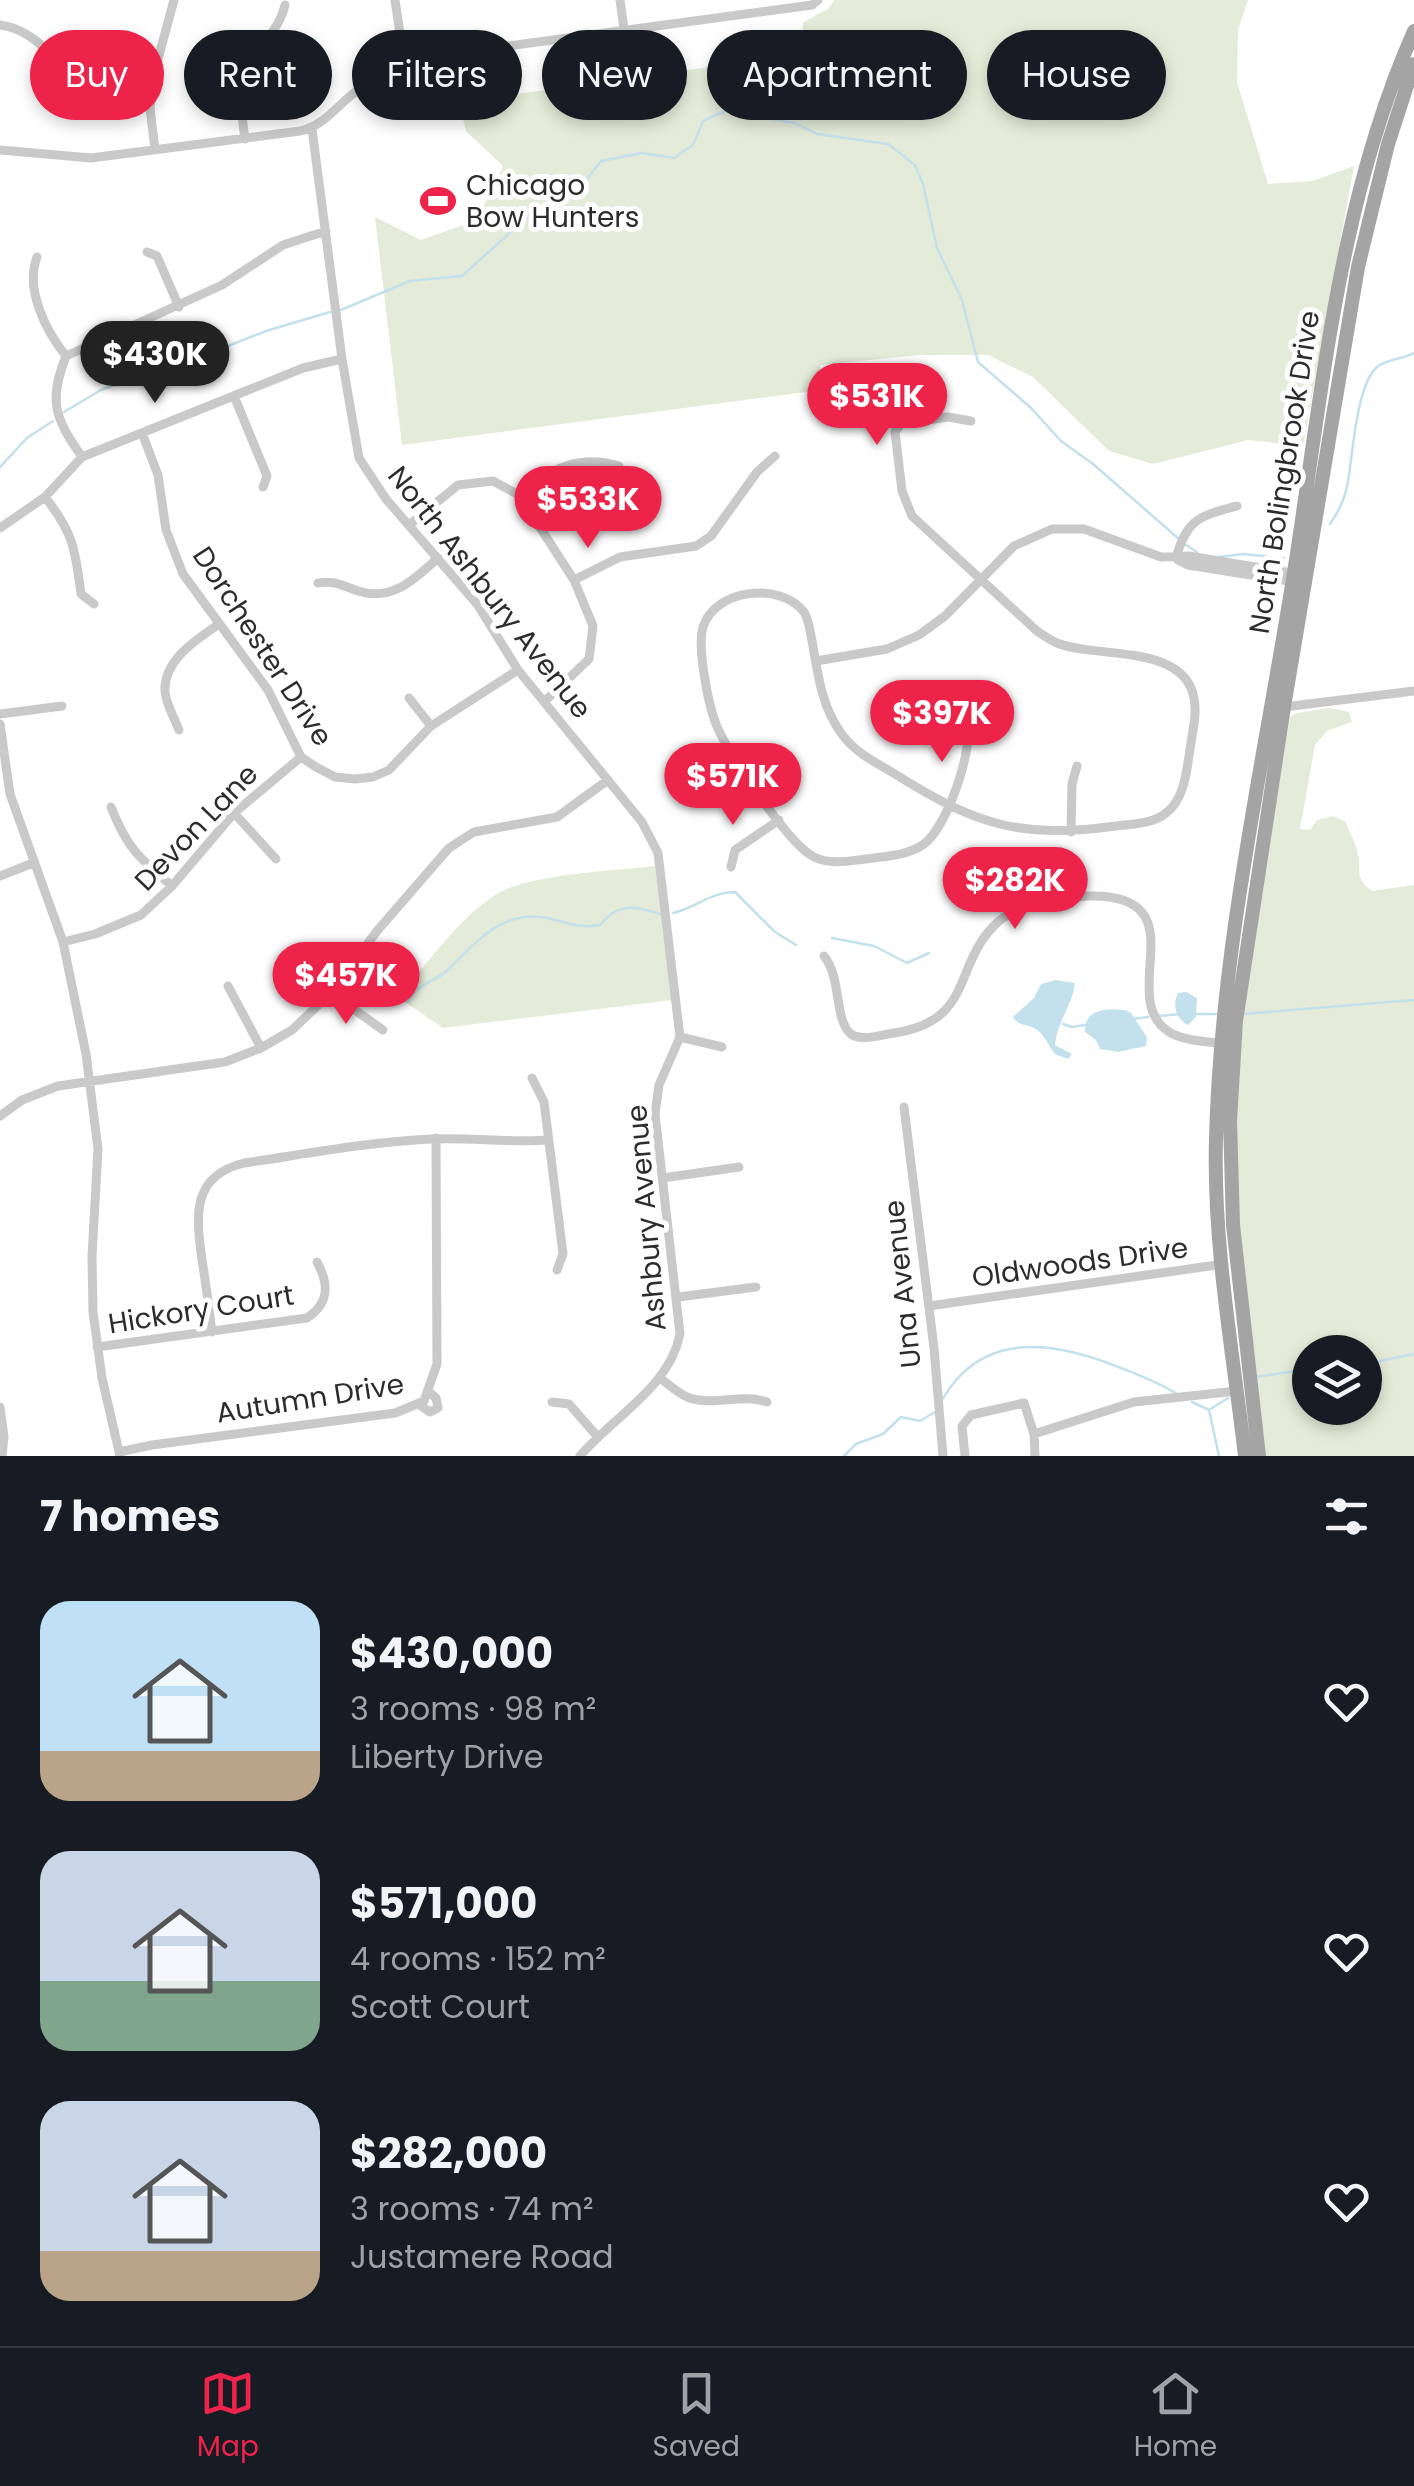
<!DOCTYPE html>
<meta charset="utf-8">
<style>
:root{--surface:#171b24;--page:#20242c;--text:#f1f3f6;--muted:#9ea1a6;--line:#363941;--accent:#ee2349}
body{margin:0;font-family:Poppins,sans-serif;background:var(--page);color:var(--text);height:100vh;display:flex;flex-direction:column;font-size:38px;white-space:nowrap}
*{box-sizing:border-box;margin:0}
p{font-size:32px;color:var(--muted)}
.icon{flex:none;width:55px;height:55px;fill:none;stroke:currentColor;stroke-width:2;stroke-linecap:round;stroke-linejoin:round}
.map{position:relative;height:1456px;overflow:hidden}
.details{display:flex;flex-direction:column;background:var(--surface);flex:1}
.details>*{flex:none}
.hud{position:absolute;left:30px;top:30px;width:1355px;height:90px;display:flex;gap:20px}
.fabs{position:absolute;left:1292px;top:1335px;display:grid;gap:20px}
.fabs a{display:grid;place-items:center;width:90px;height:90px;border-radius:50%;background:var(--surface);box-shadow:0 5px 15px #0003;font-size:50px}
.price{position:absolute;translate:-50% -85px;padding:0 22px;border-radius:35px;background:var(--accent);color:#fff;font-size:32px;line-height:65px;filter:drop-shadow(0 2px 5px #0008)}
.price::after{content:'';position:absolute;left:50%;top:60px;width:30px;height:22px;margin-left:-15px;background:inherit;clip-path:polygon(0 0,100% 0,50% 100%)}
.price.current{background:#222;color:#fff}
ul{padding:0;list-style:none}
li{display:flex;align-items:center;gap:30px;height:250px;padding:0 40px}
li span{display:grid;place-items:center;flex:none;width:280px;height:200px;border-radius:30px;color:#555}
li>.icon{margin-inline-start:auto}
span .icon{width:120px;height:120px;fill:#fffc;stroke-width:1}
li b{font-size:42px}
h2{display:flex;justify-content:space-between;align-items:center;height:120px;padding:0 40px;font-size:42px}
.chip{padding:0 35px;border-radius:45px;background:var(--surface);box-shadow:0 5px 15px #0003;font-size:35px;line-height:90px}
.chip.current{background:var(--accent);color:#fff}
.tabs{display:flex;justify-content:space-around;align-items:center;height:140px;border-top:2px solid var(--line);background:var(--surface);font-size:28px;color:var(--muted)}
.tabs a{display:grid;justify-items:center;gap:5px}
.tabs .current{color:var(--accent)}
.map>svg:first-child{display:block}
</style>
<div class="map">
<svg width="1414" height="1456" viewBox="0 0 1414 1456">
<rect width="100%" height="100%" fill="#fff"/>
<path fill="#e4ebd8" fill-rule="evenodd" d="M834 0H1248L1238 30 1237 82 1268 184 1312 181 1354 166 1303 446 1248 440 1153 464 1109 451 1033 377 988 355H920L820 365 822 390 402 445 375 217 421 240 477 220 503 166 466 131 459 102 802 54 803 22 828 9Z
M1330 708 1349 712 1352 722 1327 731 1315 745 1300 829 1310 830 1317 820 1333 816 1346 822C1349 833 1356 843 1358 854 1362 871 1353 877 1372 891L1414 885V1456H1263C1252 1351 1234 1244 1236 1138 1238 996 1267 857 1290 717L1296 713ZM1310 1352H1365V1408H1310Z
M655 866 672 1000 443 1028 398 997C428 963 457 920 495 895 527 874 614 871 655 866Z"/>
<path fill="#c2e1ec" d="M1056 980 1075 983C1073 1004 1057 1022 1055 1045L1072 1054 1068 1059 1055 1054C1048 1046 1045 1034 1034 1028 1024 1023 1020 1027 1013 1017L1034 998 1041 984Z
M1186 992 1197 998 1196 1017 1188 1025C1176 1019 1172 1005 1178 993Z
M1125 1010 1131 1013 1147 1037 1146 1046 1118 1052 1100 1049 1096 1040 1085 1032C1084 1008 1107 1009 1125 1010Z"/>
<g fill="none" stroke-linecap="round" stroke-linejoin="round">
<path stroke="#c2e1ec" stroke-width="2.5" d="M341 310 410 281 462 276 533 212 577 192 601 161 642 153 674 158 693 145 703 121 725 111H757L776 120 795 123 817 134 888 144 915 165 923 184 937 248 962 300 978 362 1031 408 1061 441 1093 464 1179 539
M64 412 101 390 144 375 147 378 266 331 330 312
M0 467 27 438 53 421
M1330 524C1339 511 1346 497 1348 481 1353 454 1356 386 1377 367 1387 359 1403 359 1414 353
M1186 545 1197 552
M1219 557 1243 554 1284 558
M673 913C696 908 710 892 735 892L775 932 796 945
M832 938 874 946 907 963 929 953
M408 1002C415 984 436 982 449 969 477 941 503 909 547 918 568 922 578 929 600 925 619 901 635 907 661 914
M1194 1014H1216
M1243 1014 1414 1000
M1159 1016 1181 1014
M1133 1019 1148 1017
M1063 1024 1072 1027 1085 1025
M1365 1364 1414 1354
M1255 1377 1310 1369
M942 1400C983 1328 1057 1342 1121 1368 1141 1376 1158 1382 1177 1394
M1192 1402 1209 1410 1228 1398
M1209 1410 1219 1456
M844 1456 856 1444 883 1434 901 1417 920 1421 935 1412"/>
<path stroke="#c9c9c9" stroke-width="9" d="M395 0 404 61
M620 0 624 29
M0 25C25 28 41 45 60 61
M312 129 342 359 359 458 386 499 477 604 518 670 642 822 658 853 680 1037 659 1085 655 1114 680 1334C670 1387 613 1417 580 1456
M245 139C241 112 237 84 252 60 264 41 280 27 285 5
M0 150 91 158 300 131C322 127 337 106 354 93 371 80 391 66 411 59L812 5 818 0
M155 150 150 108 158 59 174 0
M147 252 157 256 179 307
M37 257C25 289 45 330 66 356
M234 396 267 476 263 487
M142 433 158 475 166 530 183 574 268 690 301 757 316 767 335 777 355 779 373 777 389 770 431 726 518 670
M82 457C55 418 48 402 66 356L222 285 283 245 326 231
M519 495C550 469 578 454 619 466
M45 497C74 534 75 549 81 594L94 604
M409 525 458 485 493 481 519 495 574 580 593 626 589 659 544 702
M0 528 45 497 82 457 303 368 342 359
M1176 558C1187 519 1199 516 1237 506
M1178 560 1188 565 1295 582
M574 580 620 557 696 546 711 536 757 472 775 456
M318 583C335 580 343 586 358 591 393 602 414 579 438 558
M816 661 887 649 919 635 945 616 1014 546 1052 529H1084L1161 557 1189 556 1298 574
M409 698 431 726
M1284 707 1414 691
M0 714 62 706
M0 724 10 794 63 942 86 1054 98 1149 92 1256 93 1312 102 1378 120 1456
M968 727C971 756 947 826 924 844 907 856 885 856 866 859 849 861 830 865 814 857 789 845 726 751 716 724 708 704 697 647 703 627 715 589 780 581 804 612 809 619 810 632 812 641 818 674 821 705 841 733 854 752 875 762 895 774 976 825 1020 839 1116 826 1132 824 1153 824 1166 813 1186 798 1187 766 1191 743 1193 728 1197 714 1194 698 1184 643 1097 659 1057 643 1050 640 1043 635 1037 631L912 516 902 491 895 432 901 424 948 417 971 421
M179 730C175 719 166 704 165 692 163 660 196 640 219 624
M111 807C127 848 139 858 172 886
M234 813 276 859
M1071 832 1072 784 1077 766
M731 867 735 850 779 820
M0 876 33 863
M63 942 95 934 141 915 172 886 234 813 301 757
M824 956C842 978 834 1021 851 1034 861 1041 877 1036 888 1034 978 1023 950 964 999 921 1019 903 1083 893 1109 897 1192 908 1116 1002 1171 1033 1186 1041 1206 1041 1223 1044
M228 986 261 1048
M331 993 383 1030
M680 1037 722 1047
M532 1078 544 1102 563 1254 557 1270
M904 1107 934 1348 943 1456
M0 1116 22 1100 58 1086 225 1062 261 1048 292 1030 331 993 377 931 449 848 474 832 557 817 608 780
M663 1178 739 1167
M678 1297 756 1287
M929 1306 1224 1264
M212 1332C209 1308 206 1284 202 1260 196 1216 191 1176 244 1163 306 1154 368 1142 431 1139 470 1137 508 1143 548 1140
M97 1347 307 1318C330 1303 329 1284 317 1262
M660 1378C668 1384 678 1393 687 1397 713 1407 741 1393 767 1402
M552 1402 569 1404 597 1436
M418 1404 430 1412 438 1408 436 1398 428 1391
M0 1407 4 1437 2 1456
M1034 1434 1134 1402 1237 1391
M119 1452 152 1445 395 1413 424 1401 437 1364 436 1138
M965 1456 962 1426 971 1415 1024 1403 1034 1434 1035 1456"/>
<path stroke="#a4a4a4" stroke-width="14" d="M1245 1456C1233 1352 1213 1245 1216 1139 1221 940 1268 744 1298 547 1324 374 1342 193 1414 31
M1259 1456 1233 1225 1230 1121 1236 1021 1284 707 1358 267 1388 144 1414 64"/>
</g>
<defs>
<symbol id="stadium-bare" viewBox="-9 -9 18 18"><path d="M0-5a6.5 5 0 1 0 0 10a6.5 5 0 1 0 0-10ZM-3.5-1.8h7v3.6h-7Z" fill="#ee2349" stroke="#fff" stroke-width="2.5" paint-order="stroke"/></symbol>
</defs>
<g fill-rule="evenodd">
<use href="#stadium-bare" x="413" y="176" width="50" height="50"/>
</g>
<g text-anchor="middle" stroke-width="10" stroke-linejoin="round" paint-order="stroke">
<g font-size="28" fill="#2c2c2c" stroke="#fff" text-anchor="start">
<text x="466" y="195">Chicago<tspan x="466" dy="32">Bow Hunters</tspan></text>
</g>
<g font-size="28" fill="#2c2c2c" stroke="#fff">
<text transform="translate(1284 472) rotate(-81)" y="10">North Bolingbrook Drive</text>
<text transform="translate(490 592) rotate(52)" y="10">North Ashbury Avenue</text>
<text transform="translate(263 646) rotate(57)" y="10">Dorchester Drive</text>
<text transform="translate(196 827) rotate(-46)" y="10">Devon Lane</text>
<text transform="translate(646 1218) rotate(-95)" y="10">Ashbury Avenue</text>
<text transform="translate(1080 1262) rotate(-8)" y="10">Oldwoods Drive</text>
<text transform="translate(902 1284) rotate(-96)" y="10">Una Avenue</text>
<text transform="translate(201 1309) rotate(-9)" y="10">Hickory Court</text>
<text transform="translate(310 1398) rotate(-9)" y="10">Autumn Drive</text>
</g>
</g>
</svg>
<div class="fabs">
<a><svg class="icon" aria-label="layers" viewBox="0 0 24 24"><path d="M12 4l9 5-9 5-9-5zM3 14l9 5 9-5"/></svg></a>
</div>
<b class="price current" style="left:155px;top:406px">$430K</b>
<b class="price" style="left:877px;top:448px">$531K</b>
<b class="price" style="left:588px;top:551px">$533K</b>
<b class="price" style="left:942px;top:765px">$397K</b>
<b class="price" style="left:733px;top:828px">$571K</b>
<b class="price" style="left:1015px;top:932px">$282K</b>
<b class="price" style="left:346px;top:1027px">$457K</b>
<div class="hud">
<a class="chip current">Buy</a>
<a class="chip">Rent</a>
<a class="chip">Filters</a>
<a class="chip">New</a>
<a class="chip">Apartment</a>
<a class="chip">House</a>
</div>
</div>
<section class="details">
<h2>7 homes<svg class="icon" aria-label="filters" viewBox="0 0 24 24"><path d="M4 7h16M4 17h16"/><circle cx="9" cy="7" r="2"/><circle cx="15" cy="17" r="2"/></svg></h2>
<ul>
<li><span style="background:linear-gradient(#bfe0f5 75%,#b9a48a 0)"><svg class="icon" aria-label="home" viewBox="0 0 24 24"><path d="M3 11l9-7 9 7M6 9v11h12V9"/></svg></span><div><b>$430,000</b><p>3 rooms · 98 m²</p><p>Liberty Drive</p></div><svg class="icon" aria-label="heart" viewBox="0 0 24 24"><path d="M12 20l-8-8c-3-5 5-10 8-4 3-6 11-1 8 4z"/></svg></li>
<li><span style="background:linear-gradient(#c9d6e8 65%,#7fa58c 0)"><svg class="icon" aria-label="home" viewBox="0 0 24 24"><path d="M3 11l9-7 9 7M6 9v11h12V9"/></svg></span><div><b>$571,000</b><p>4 rooms · 152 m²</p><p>Scott Court</p></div><svg class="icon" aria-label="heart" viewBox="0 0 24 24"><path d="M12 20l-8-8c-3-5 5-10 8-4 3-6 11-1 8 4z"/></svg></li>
<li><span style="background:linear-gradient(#c9d6e8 75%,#b9a48a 0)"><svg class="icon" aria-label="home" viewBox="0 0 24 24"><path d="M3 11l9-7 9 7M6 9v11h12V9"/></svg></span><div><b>$282,000</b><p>3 rooms · 74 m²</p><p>Justamere Road</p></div><svg class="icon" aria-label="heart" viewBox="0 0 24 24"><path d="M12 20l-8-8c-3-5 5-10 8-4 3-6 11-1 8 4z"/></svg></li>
</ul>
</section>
<nav class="tabs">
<a class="current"><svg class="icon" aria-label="map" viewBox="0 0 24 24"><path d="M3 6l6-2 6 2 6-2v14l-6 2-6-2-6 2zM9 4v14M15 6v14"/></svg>Map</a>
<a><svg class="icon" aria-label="saved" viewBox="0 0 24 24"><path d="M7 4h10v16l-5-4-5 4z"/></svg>Saved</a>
<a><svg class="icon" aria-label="home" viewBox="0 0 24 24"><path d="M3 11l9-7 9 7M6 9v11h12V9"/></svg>Home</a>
</nav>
